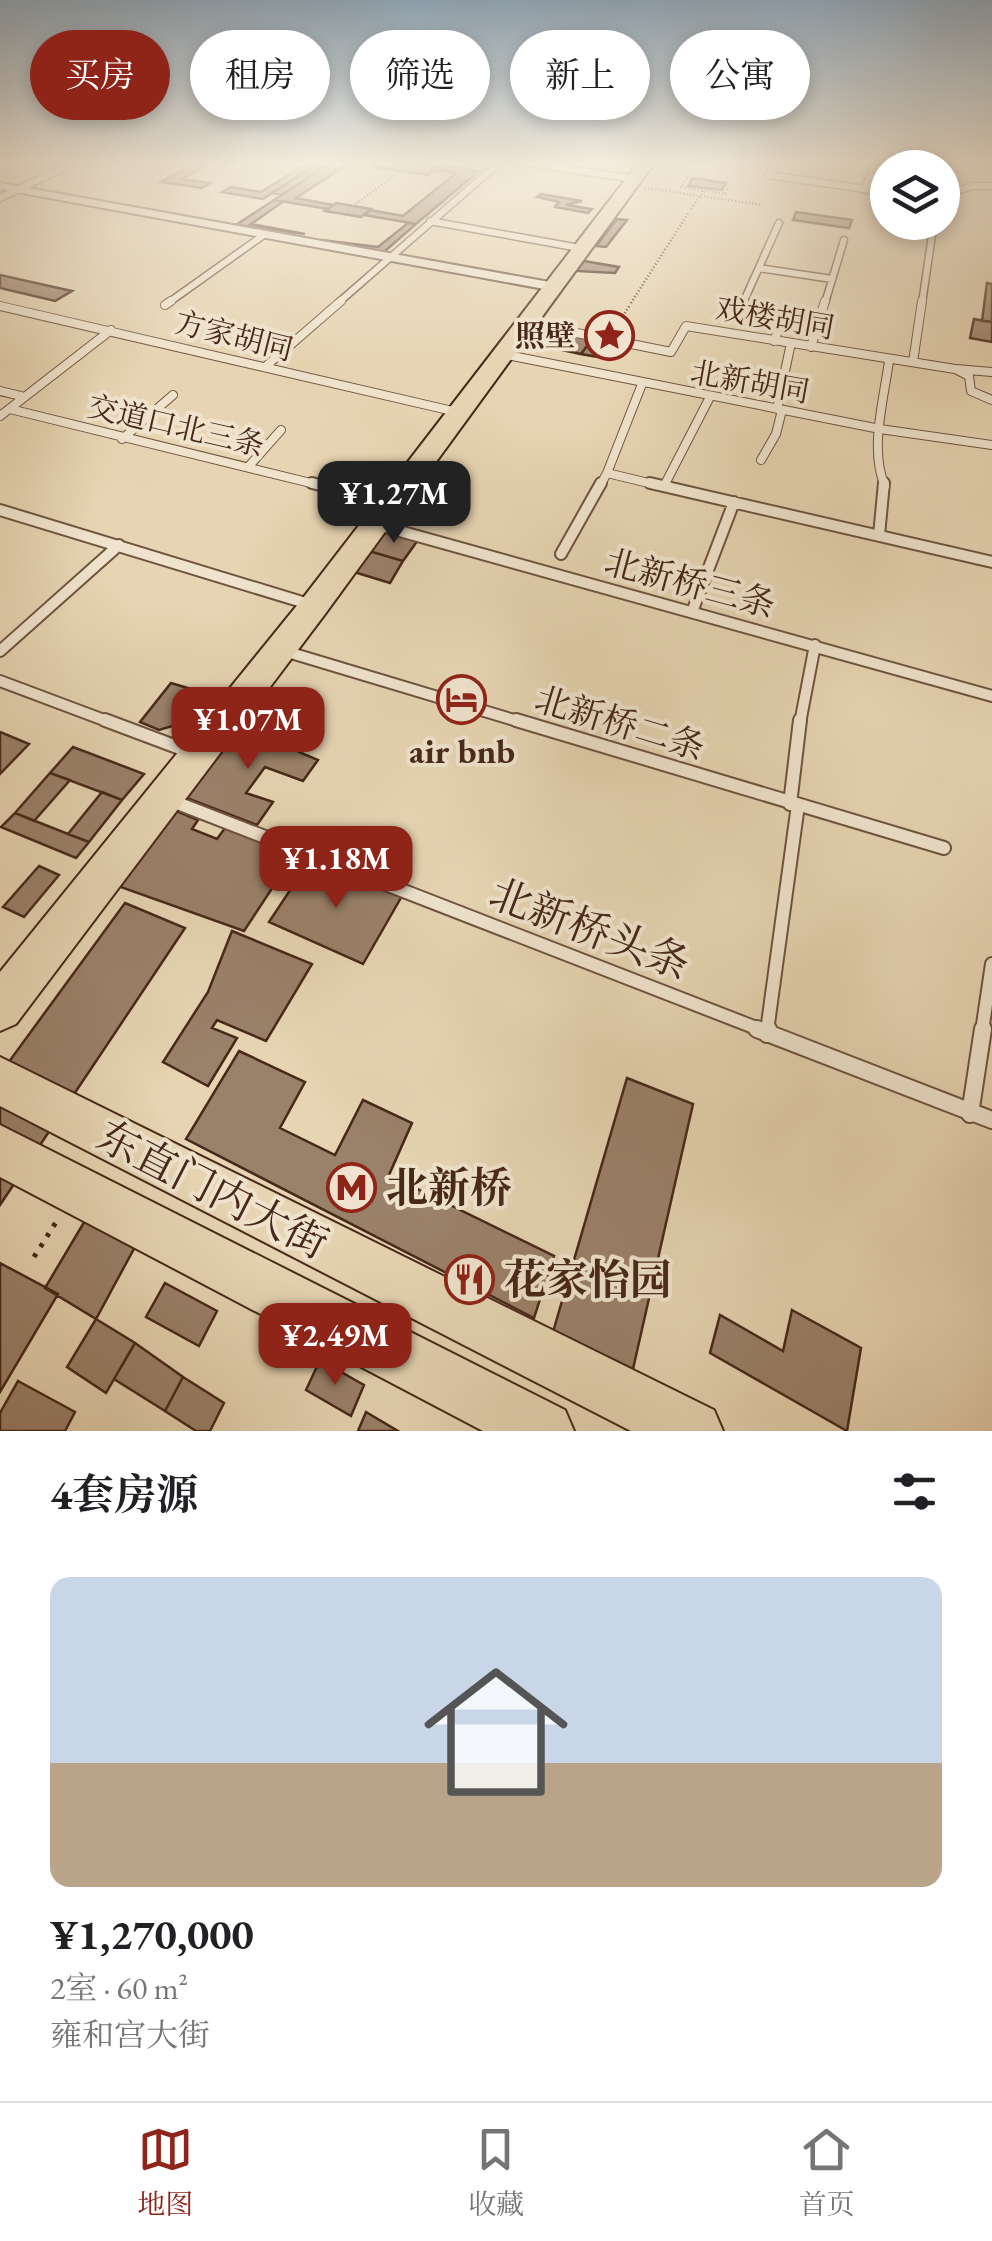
<!DOCTYPE html>
<html lang="zh">
<meta charset="utf-8">
<style>
:root{--surface:#fff;--page:#f6f6f6;--text:#202124;--muted:#757577;--line:#e0e0e0;--accent:#8f2418}
body{margin:0;font-family:"EB Garamond","Noto Serif SC",serif;background:var(--page);color:var(--text);height:100vh;display:flex;flex-direction:column;font-size:38px;white-space:nowrap}
*{box-sizing:border-box;margin:0}
p{font-size:32px;color:var(--muted)}
.icon{flex:none;width:55px;height:55px;fill:none;stroke:currentColor;stroke-width:2;stroke-linecap:round;stroke-linejoin:round}
.map{position:relative;height:1431px;overflow:hidden}
.panel{display:flex;flex-direction:column;background:var(--surface);flex:1}
.panel>*{flex:none}
.guide{position:absolute;left:30px;top:30px;width:932px;height:90px;display:flex;gap:20px}
.tools{position:absolute;left:870px;top:150px;display:grid;gap:20px}
.tools a{display:grid;place-items:center;width:90px;height:90px;border-radius:50%;background:var(--surface);box-shadow:0 5px 15px #0003;font-size:50px}
.price{position:absolute;translate:-50% -85px;padding:0 22px;border-radius:20px;background:var(--accent);color:#fff;font-size:32px;line-height:65px;filter:drop-shadow(0 2px 5px #0008)}
.price::after{content:'';position:absolute;left:50%;top:60px;width:30px;height:22px;margin-left:-15px;background:inherit;clip-path:polygon(0 0,100% 0,50% 100%)}
.price.on{background:#222;color:#fff}
ul{padding:0;list-style:none}
li{display:grid;align-content:center;gap:20px;height:530px;padding:0 50px}
li+li{border-top:2px solid var(--line)}
li span{display:grid;place-items:center;height:310px;border-radius:20px;color:#555}
li>.icon{margin-inline-start:auto}
span .icon{width:180px;height:180px;fill:#fffc;stroke-width:1}
li b{font-size:42px}
h2{display:flex;justify-content:space-between;align-items:center;height:120px;padding:0 50px;font-size:42px}
.tag{padding:0 35px;border-radius:45px;background:var(--surface);box-shadow:0 5px 15px #0003;font-size:35px;line-height:90px}
.tag.on{background:var(--accent);color:#fff}
.tabs{display:flex;justify-content:space-around;align-items:center;height:140px;border-top:2px solid var(--line);background:var(--surface);font-size:28px;color:var(--muted)}
.tabs a{display:grid;justify-items:center;gap:5px}
.tabs .on{color:var(--accent)}
.map>svg:first-child{display:block}
</style>
<div class="map">
<svg width="992" height="1431" viewBox="0 0 992 1431">
<rect width="100%" height="100%" fill="#e6d4b2"/>
<filter id="stains"><feTurbulence type="fractalNoise" baseFrequency=".002" numOctaves="4"/><feColorMatrix values="0 0 0 0 .2 0 0 0 0 .09 0 0 0 0 .02 0 0 0 .5 -.17"/></filter>
<radialGradient id="worn" r=".72"><stop offset=".6" stop-color="#630" stop-opacity="0"/><stop offset="1" stop-color="#630" stop-opacity=".3"/></radialGradient>
<path fill="#9a8169" stroke="#472819" stroke-width="2.5" d="M196 162H212L182 179 210 183 202 188 161 182Z
M309 162H320L263 199 222 192 231 187 261 192Z
M320 162H332L282 195 272 193Z
M332 162H351L296 198 333 205 328 209 274 200Z
M380 162H444L428 175 374 167Z
M440 165 479 171 416 224 364 215 370 210 403 216 456 173 434 170Z
M693 178 726 183 722 190 688 186Z
M541 194 582 201 566 205 592 209 588 213 555 207 559 202 537 197Z
M274 200 284 201 251 224 305 234 236 225Z
M336 203 353 206 371 209 361 217 325 211Z
M796 212 852 220 849 228 793 220Z
M617 219 627 220 606 247 596 246Z
M408 223 416 224 384 252 321 240 378 247Z
M584 261 619 267 615 273 576 271Z
M0 275 72 291 55 301 0 288Z
M987 283 992 284V322L982 321Z
M974 319 992 322V342L970 338Z
M540 329 592 339 581 354 529 343Z
M592 339 619 344 609 359 581 354Z
M384 531 418 540 403 561 369 551Z
M369 551 403 561 390 583 354 572Z
M171 683 207 694 183 723 159 730 140 722Z
M243 722 304 745 299 752 318 760 303 781 265 767 246 793 273 802 257 825 184 797Z
M0 732 29 744 0 774Z
M73 747 144 774 122 800 50 773Z
M50 773 70 780 34 821 15 813Z
M102 792 122 800 89 842 68 834Z
M174 810 198 820 192 829 217 839 225 828 294 855 244 931 115 885Z
M15 813 68 834 89 842 76 858 1 827Z
M310 860 402 896 363 964 269 922Z
M39 866 59 875 24 917 3 907Z
M125 903 185 928 0 1205V1074Z
M232 931 312 964 266 1041 217 1020 212 1028 237 1038 208 1086 163 1062 208 992Z
M239 1051 305 1082 280 1128 335 1155 363 1100 412 1123 389 1175 554 1256 534 1318 186 1139Z
M627 1078 693 1104 633 1369 553 1332Z
M86 1219 136 1245 96 1319 45 1288Z
M0 1263 58 1294 0 1392Z
M165 1283 217 1311 199 1346 146 1317Z
M792 1310 861 1348 847 1431 710 1353 720 1315 783 1351Z
M96 1319 135 1343 106 1393 67 1367Z
M135 1343 183 1377 165 1411 114 1379Z
M320 1360 364 1385 351 1416 306 1390Z
M183 1377 224 1403 210 1431H196L165 1411Z
M18 1381 75 1412 65 1431H0V1413Z
M366 1412 398 1431H358Z"/>
<g fill="none" stroke-linecap="round" stroke-linejoin="round">
<defs>
<path id="service-far4" d="M520 162 635 179
M776 162 768 175 866 189
M942 196 972 186H992
M0 198 76 162
M430 221 585 249
M759 268 832 279
M168 303 265 234
M338 303 500 162
M743 303 779 223
M825 303 844 240
M922 303 934 222"/>
<path id="service-far3" d="M744 301 736 318 780 326 774 341
M165 305 171 301
M0 306 457 412
M527 323 671 352 686 326 955 369 969 376 971 391 992 400
M811 347 825 301
M502 354 880 429 992 445
M913 362 922 301
M265 367 341 301
M956 369 992 372
M0 391 21 396
M10 409 323 486
M777 409 791 343
M0 416 111 330
M122 439 173 395
M761 460 776 434 782 410
M250 465 281 430
M607 473 642 384
M600 486 607 473 661 486
M664 486 710 397
M885 486C869 450 884 399 889 361"/>
<path id="service-far2" d="M312 483 390 502
M650 483 992 562
M0 510 312 605
M378 525 992 696
M879 535 884 483
M561 554 601 483
M692 612 734 502
M281 650 524 723
M0 651 119 545
M0 681 112 723
M800 723 815 645"/>
<path id="service-far1" d="M105 720 193 753
M516 720 944 848
M167 799 764 1031
M790 804 800 720
M767 1031 798 805
M982 1031 992 964"/>
<path id="service" d="M757 1029 992 1120
M767 1034 768 1029
M970 1114 983 1029"/>
<path id="minor" d="M873 162H883L872 189 888 191V197L860 191Z
M0 183 555 283 562 287 555 291 0 189Z"/>
<path id="primary" d="M639 162H655L325 614 16 1024 0 1031V972L303 598Z
M0 1057 714 1410 723 1431H631L0 1106Z
M0 1125 565 1410 574 1431H483L0 1177Z"/>
</defs>
<use href="#service-far4" stroke="#6f533f" stroke-width="9"/>
<use href="#service-far3" stroke="#6f533f" stroke-width="10"/>
<use href="#service-far2" stroke="#6f533f" stroke-width="14"/>
<use href="#service-far1" stroke="#6f533f" stroke-width="16"/>
<use href="#service" stroke="#6f533f" stroke-width="20"/>
<use href="#minor" stroke="#6f533f" stroke-width="4"/>
<use href="#primary" stroke="#472819" stroke-width="4"/>
<path stroke="#472819" stroke-width="2.5" stroke-dasharray="1 2.5" stroke-linecap="butt" d="M696 162 743 170 748 162
M241 175 262 162
M687 178 730 184
M685 181 681 187 725 194 728 188
M645 188 763 205
M353 206 401 171
M691 209 706 188
M631 303 689 212
M621 319 630 305"/>
<path stroke="#472819" stroke-width="5" stroke-dasharray="4 8" stroke-linecap="butt" d="M34 1257 58 1219"/>
<use href="#service-far4" stroke="#efe3cd" stroke-width="6"/>
<use href="#service-far3" stroke="#efe3cd" stroke-width="8"/>
<use href="#service-far2" stroke="#efe3cd" stroke-width="10"/>
<use href="#service-far1" stroke="#efe3cd" stroke-width="12"/>
<use href="#service" stroke="#efe3cd" stroke-width="16"/>
<use href="#minor" fill="#efe3cd" fill-rule="evenodd"/>
<use href="#primary" fill="#e6d4b2" fill-rule="evenodd"/>
</g>
<linearGradient id="sky" x2="0" y2="1"><stop stop-color="#91aabe"/><stop offset="0.45" stop-color="#f4ecdc"/><stop offset="1" stop-color="#f4ecdc" stop-opacity="0"/></linearGradient>
<rect width="992" height="362" fill="url(#sky)"/>
<defs>
<symbol id="sight-ring" viewBox="-11 -11 22 22"><circle r="9.5" fill="#efe3cd" stroke="#8f2418" stroke-width="1.5"/><path d="M0-6L1.8-2.2L6-1.7L2.9 1.2L3.7 5.4L0 3.3L-3.7 5.4L-2.9 1.2L-6-1.7L-1.8-2.2Z" fill="#8f2418"/></symbol>
<symbol id="hotel-ring" viewBox="-11 -11 22 22"><circle r="9.5" fill="#efe3cd" stroke="#8f2418" stroke-width="1.5"/><path d="M-6-4.5h1.5V1H6V5H4.5V3h-9V5H-6ZM-4 0a1.8 1.8 0 1 1 3.6 0ZM.5 0V-2.5h3Q6-2.5 6 0Z" fill="#8f2418"/></symbol>
<symbol id="metro-ring" viewBox="-11 -11 22 22"><circle r="9.5" fill="#efe3cd" stroke="#8f2418" stroke-width="1.5"/><path d="M-5.5 5V-5H-3L0 0L3-5H5.5V5H3V-.5L0 4L-3-.5V5Z" fill="#8f2418"/></symbol>
<symbol id="restaurant-ring" viewBox="-11 -11 22 22"><circle r="9.5" fill="#efe3cd" stroke="#8f2418" stroke-width="1.5"/><path d="M-5-6h1v4h1v-4h1v4h1v-4h1v5L-1.5 .5V6h-2V.5L-5-1ZM5-6V6H3V1.5H1.5Q1.5-4 5-6Z" fill="#8f2418"/></symbol>
</defs>
<g fill-rule="evenodd">
<use href="#sight-ring" x="582" y="308" width="55" height="55"/>
<use href="#hotel-ring" x="434" y="672" width="55" height="55"/>
<use href="#metro-ring" x="324" y="1160" width="55" height="55"/>
<use href="#restaurant-ring" x="442" y="1252" width="55" height="55"/>
</g>
<g text-anchor="middle" stroke-width="8" stroke-linejoin="round" paint-order="stroke">
<g font-size="30" fill="#472819" stroke="#efe3cd">
<text transform="translate(775 318) rotate(10)" y="10">戏楼胡同</text>
<text transform="translate(234 336) rotate(14)" y="10">方家胡同</text>
<text transform="translate(750 382) rotate(10)" y="10">北新胡同</text>
<text transform="translate(176 426) rotate(13)" y="10">交道口北三条</text>
</g>
<g font-size="30" font-weight="bold" fill="#472819" stroke="#efe3cd" text-anchor="end">
<text x="575" y="346">照壁</text>
</g>
<g font-size="35" fill="#472819" stroke="#efe3cd">
<text transform="translate(690 583) rotate(15)" y="12">北新桥三条</text>
<text transform="translate(620 723) rotate(17)" y="12">北新桥二条</text>
</g>
<g font-size="35" font-weight="bold" fill="#472819" stroke="#efe3cd">
<text x="462" y="763">air bnb</text>
</g>
<g font-size="42" fill="#472819" stroke="#efe3cd">
<text transform="translate(590 928) rotate(21)" y="15">北新桥头条</text>
<text transform="translate(213 1189) rotate(27)" y="15">东直门内大街</text>
</g>
<g font-size="42" font-weight="bold" fill="#472819" stroke="#efe3cd" text-anchor="start">
<text x="386" y="1202">北新桥</text>
<text x="504" y="1294">花家怡园</text>
</g>
</g>
<rect width="100%" height="100%" filter="url(#stains)"/>
<rect width="100%" height="100%" fill="url(#worn)"/>
</svg>
<div class="tools">
<a><svg class="icon" aria-label="layers" viewBox="0 0 24 24"><path d="M12 4l9 5-9 5-9-5zM3 14l9 5 9-5"/></svg></a>
</div>
<b class="price on" style="left:394px;top:546px">¥1.27M</b>
<b class="price" style="left:248px;top:772px">¥1.07M</b>
<b class="price" style="left:336px;top:911px">¥1.18M</b>
<b class="price" style="left:335px;top:1388px">¥2.49M</b>
<div class="guide">
<a class="tag on">买房</a>
<a class="tag">租房</a>
<a class="tag">筛选</a>
<a class="tag">新上</a>
<a class="tag">公寓</a>
</div>
</div>
<section class="panel">
<h2>4套房源<svg class="icon" aria-label="filters" viewBox="0 0 24 24"><path d="M4 7h16M4 17h16"/><circle cx="9" cy="7" r="2"/><circle cx="15" cy="17" r="2"/></svg></h2>
<ul>
<li><span style="background:linear-gradient(#c9d6e8 60%,#b9a48a 0)"><svg class="icon" aria-label="home" viewBox="0 0 24 24"><path d="M3 11l9-7 9 7M6 9v11h12V9"/></svg></span><div><b>¥1,270,000</b><p>2室 · 60 m²</p><p>雍和宫大街</p></div></li>
</ul>
</section>
<nav class="tabs">
<a class="on"><svg class="icon" aria-label="map" viewBox="0 0 24 24"><path d="M3 6l6-2 6 2 6-2v14l-6 2-6-2-6 2zM9 4v14M15 6v14"/></svg>地图</a>
<a><svg class="icon" aria-label="saved" viewBox="0 0 24 24"><path d="M7 4h10v16l-5-4-5 4z"/></svg>收藏</a>
<a><svg class="icon" aria-label="home" viewBox="0 0 24 24"><path d="M3 11l9-7 9 7M6 9v11h12V9"/></svg>首页</a>
</nav>
